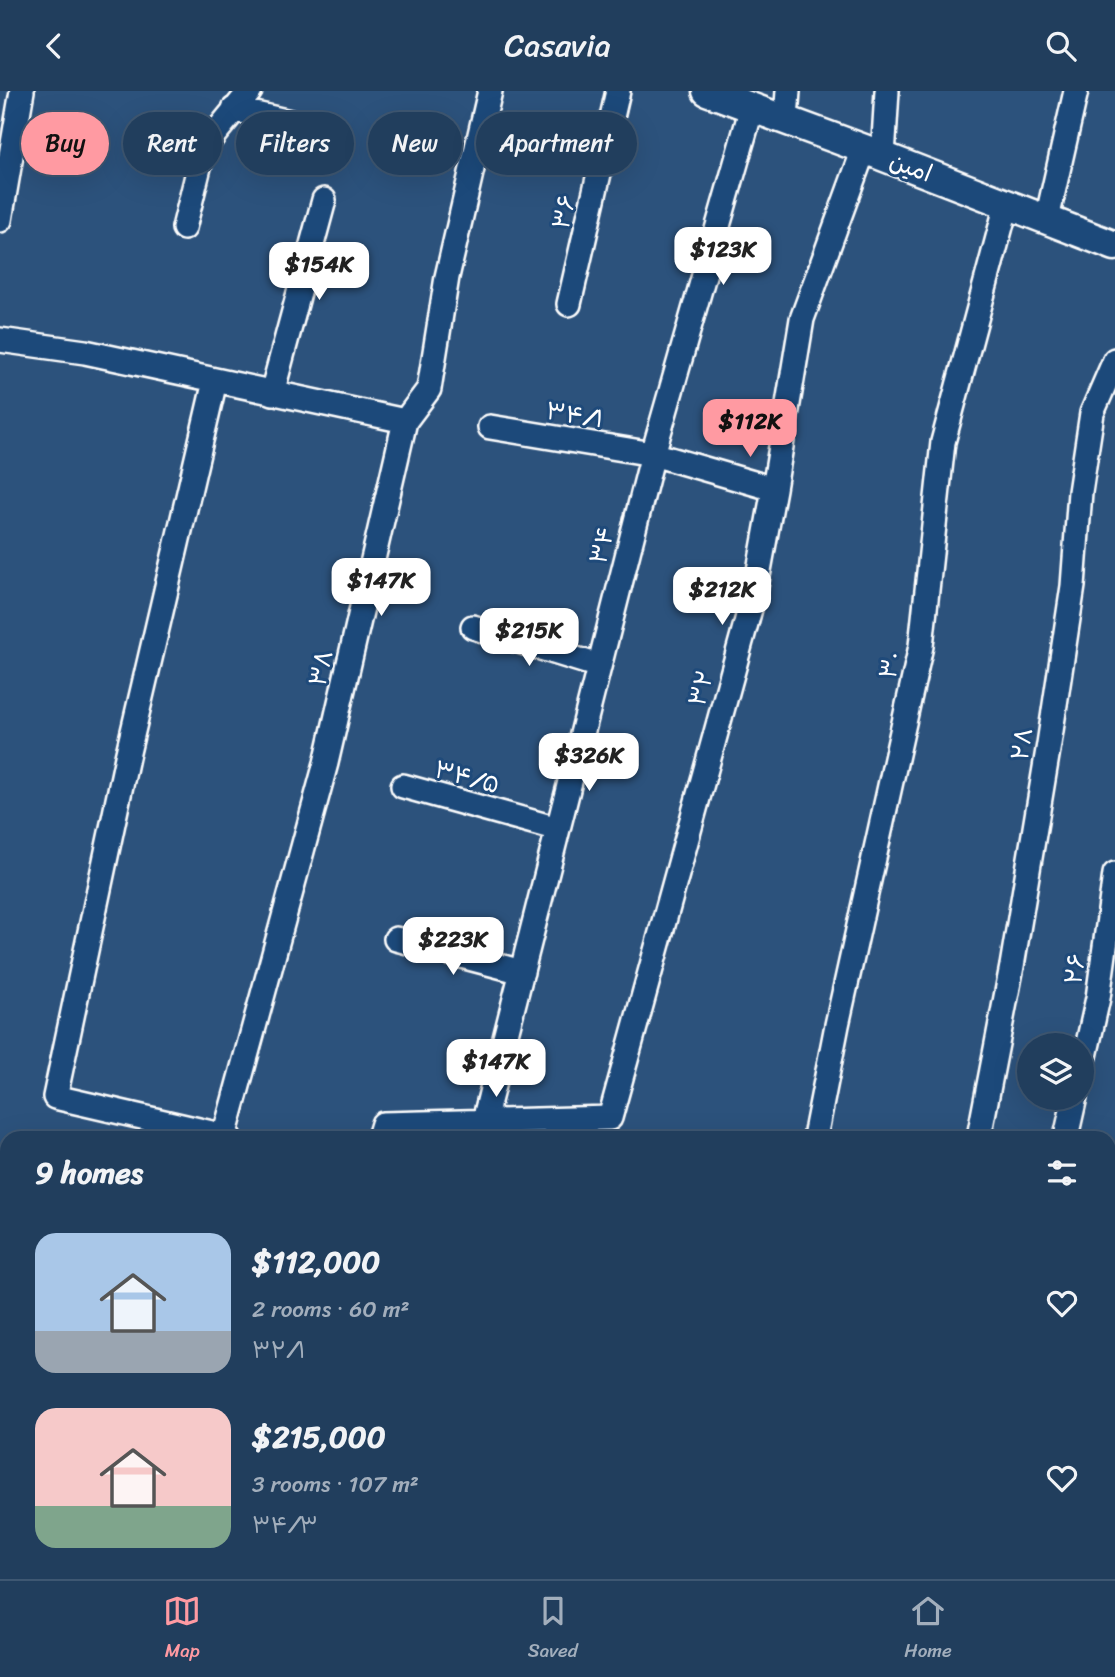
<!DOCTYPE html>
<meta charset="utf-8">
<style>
:root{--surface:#213e5d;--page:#2d4966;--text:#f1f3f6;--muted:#a2aebc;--line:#3e5772;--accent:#ff9aa2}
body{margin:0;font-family:Sriracha,"Playpen Sans Arabic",sans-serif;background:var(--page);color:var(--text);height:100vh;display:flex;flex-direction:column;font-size:26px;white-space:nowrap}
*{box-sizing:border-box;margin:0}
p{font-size:23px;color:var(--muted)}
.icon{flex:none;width:38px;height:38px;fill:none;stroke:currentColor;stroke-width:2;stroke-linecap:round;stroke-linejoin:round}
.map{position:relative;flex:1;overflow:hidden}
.side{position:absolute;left:0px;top:1040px;width:1116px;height:450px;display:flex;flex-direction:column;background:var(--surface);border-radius:21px 21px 0 0;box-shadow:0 7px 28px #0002,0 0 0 2px var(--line)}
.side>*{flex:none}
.guide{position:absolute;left:21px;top:21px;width:700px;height:63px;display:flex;gap:14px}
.tools{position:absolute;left:1017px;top:942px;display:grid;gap:14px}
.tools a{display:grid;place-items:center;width:77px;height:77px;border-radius:50%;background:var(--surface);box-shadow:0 7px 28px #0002,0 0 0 2px var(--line);font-size:35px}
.price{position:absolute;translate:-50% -60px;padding:0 16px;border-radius:14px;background:#fff;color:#222;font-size:23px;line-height:46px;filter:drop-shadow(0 2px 4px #0008)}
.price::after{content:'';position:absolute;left:50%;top:42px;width:21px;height:16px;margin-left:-10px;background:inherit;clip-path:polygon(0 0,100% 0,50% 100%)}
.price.on{background:var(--accent);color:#111}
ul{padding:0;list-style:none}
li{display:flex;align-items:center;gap:21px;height:175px;padding:0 35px}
li span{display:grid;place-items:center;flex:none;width:196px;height:140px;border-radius:21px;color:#555}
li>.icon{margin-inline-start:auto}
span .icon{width:84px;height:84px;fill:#fffc;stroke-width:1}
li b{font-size:30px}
h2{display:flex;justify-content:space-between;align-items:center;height:84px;padding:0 35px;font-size:30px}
.tag{padding:0 24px;border-radius:32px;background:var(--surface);box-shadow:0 7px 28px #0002,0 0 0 2px var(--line);font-size:24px;line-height:63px}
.tag.on{background:var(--accent);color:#111}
header{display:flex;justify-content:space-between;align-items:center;height:91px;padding:0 35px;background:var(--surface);font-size:32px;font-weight:600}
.tab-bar{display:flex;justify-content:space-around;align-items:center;height:98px;border-top:2px solid var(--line);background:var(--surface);font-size:19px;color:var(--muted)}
.tab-bar a{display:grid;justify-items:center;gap:4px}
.tab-bar .on{color:var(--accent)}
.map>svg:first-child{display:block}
</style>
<header><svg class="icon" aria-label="back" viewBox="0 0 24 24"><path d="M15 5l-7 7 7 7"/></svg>Casavia<svg class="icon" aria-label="search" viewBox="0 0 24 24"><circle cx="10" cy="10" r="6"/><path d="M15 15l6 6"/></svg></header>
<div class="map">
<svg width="1115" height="1488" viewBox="0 0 1115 1488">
<rect width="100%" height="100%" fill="#2c527c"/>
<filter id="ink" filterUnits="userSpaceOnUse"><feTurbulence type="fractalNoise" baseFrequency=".0143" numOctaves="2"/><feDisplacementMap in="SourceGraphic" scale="14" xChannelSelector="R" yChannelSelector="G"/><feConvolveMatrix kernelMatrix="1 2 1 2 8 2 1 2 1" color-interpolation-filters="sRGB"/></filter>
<g filter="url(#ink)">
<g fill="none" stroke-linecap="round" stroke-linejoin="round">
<defs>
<path id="service" d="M573 1046 577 1028"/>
<path id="minor" d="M234 18 329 40
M786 28 788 0
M883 65 887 0
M1047 128 1076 0
M0 129 22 0
M184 137 204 56 250 0
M569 213 618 0
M0 249 85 261 405 330
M215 290 127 666 55 1006 229 1046
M272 302 324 109
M490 336 653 363 774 398
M473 536 599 575
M403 695 558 738
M396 848 522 881
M1082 979 1098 907 1115 783
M484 1030 653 363 752 16
M224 1046 326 672 405 330 429 298 447 186 490 0
M379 1046 383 1033 610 1027 756 496 774 398 802 228 864 58
M815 1046 837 934 921 555 943 351 1007 113
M979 1046 1012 875 1049 653 1073 495 1080 401 1092 322 1115 269
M1066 1046 1075 1006
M1110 1222 1115 1223
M1110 1368 1115 1370
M1009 1488 1010 1482"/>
<path id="tertiary" d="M707 0 864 58 1115 155"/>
<path id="trunk" d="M0 1253 7 1257
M0 1445 7 1447
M136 1482 157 1488
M349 1482 360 1488"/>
</defs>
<use href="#service" stroke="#fff" stroke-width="16"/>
<use href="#minor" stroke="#fff" stroke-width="28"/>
<use href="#tertiary" stroke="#fff" stroke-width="33"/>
<use href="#trunk" stroke="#fff" stroke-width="42"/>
<use href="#service" stroke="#1f4a7a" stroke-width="10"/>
<use href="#minor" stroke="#1f4a7a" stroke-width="23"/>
<use href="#tertiary" stroke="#1f4a7a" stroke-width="28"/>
<use href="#trunk" stroke="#6b7e84" stroke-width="37"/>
</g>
</g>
<g text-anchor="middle" stroke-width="6" stroke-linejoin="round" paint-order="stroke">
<g font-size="24" fill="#fff" stroke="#1f4a7a">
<text transform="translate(911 76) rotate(21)" y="8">امین</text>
<text transform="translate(564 121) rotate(-77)" y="8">۳۶</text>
<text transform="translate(575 324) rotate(9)" y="8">۳۴/۱</text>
<text transform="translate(602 454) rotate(-76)" y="8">۳۴</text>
<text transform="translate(890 574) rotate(-78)" y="8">۳۰</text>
<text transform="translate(321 577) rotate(-77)" y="8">۳۸</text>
<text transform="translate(701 597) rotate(-75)" y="8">۳۲</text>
<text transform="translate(1022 653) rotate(-81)" y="8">۲۸</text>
<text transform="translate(467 686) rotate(15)" y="8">۳۴/۵</text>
<text transform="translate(1075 878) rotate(-82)" y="8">۲۶</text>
</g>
</g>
</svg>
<div class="tools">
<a><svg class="icon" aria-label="layers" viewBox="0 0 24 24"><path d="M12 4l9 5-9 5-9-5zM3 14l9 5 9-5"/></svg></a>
</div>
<b class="price" style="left:723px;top:196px">$123K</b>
<b class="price" style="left:319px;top:211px">$154K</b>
<b class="price on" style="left:750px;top:368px">$112K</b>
<b class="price" style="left:381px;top:527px">$147K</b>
<b class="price" style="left:722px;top:536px">$212K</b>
<b class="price" style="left:529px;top:577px">$215K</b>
<b class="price" style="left:589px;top:702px">$326K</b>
<b class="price" style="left:453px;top:886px">$223K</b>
<b class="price" style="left:496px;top:1008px">$147K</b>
<div class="guide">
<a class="tag on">Buy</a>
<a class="tag">Rent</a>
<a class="tag">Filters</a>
<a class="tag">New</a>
<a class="tag">Apartment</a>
</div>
<section class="side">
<h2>9 homes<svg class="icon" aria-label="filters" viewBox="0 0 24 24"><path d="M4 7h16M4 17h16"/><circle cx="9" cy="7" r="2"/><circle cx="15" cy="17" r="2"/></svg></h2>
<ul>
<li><span style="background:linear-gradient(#a9c7e8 70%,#9aa5b1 0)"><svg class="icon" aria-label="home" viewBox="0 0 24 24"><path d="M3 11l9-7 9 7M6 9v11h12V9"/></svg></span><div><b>$112,000</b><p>2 rooms · 60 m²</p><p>۳۲/۱</p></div><svg class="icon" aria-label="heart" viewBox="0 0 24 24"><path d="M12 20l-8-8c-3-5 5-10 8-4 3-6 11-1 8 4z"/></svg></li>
<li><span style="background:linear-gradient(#f6c9c9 70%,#7fa58c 0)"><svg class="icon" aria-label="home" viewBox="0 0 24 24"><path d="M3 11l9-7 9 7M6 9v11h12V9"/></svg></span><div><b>$215,000</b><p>3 rooms · 107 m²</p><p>۳۴/۳</p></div><svg class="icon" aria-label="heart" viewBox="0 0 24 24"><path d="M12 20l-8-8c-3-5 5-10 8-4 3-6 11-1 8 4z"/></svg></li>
</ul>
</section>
</div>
<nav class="tab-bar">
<a class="on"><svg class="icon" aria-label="map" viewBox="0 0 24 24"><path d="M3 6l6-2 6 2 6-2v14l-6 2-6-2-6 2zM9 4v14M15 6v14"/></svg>Map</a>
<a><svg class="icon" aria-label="saved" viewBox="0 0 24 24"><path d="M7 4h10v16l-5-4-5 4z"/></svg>Saved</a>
<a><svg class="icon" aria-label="home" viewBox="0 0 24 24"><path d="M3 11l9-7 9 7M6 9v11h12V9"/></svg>Home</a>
</nav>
